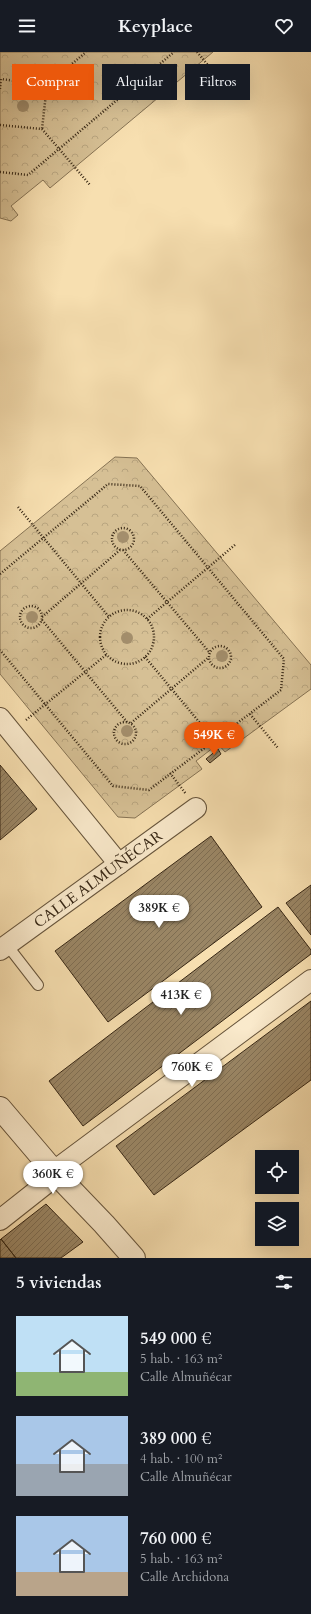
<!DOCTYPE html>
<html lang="es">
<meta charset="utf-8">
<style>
:root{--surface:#171b24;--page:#242831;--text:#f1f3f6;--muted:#9ea1a6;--accent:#ea580c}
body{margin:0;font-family:Cardo,serif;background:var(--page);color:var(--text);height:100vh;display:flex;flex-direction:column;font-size:15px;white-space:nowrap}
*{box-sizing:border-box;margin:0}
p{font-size:13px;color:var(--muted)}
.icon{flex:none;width:22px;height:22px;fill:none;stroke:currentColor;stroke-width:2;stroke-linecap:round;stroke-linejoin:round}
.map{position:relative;height:1206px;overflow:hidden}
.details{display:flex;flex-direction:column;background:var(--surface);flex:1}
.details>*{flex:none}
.guide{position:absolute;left:12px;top:12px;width:287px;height:36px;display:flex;gap:8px}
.fabs{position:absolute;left:255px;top:1098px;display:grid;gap:8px}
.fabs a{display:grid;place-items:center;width:44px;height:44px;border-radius:0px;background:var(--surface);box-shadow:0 4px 16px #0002;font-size:20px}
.price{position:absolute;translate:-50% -34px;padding:0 9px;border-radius:14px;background:#fff;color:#222;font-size:13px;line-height:26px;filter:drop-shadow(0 1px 2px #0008)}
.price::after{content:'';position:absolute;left:50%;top:24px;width:12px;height:9px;margin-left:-6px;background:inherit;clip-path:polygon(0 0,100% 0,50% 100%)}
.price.selected{background:var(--accent);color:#fff}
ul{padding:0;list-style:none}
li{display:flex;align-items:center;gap:12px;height:100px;padding:0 16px}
li span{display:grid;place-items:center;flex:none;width:112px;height:80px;border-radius:0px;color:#555}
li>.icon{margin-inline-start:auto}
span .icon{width:48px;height:48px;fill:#fffc;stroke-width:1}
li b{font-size:17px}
h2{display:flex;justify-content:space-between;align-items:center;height:48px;padding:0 16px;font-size:17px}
.chip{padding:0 14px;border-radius:0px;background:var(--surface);box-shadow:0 4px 16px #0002;font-size:14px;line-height:36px}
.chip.selected{background:var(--accent);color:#fff}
header{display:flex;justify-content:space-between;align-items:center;height:52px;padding:0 16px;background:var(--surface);font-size:18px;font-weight:800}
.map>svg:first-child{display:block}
</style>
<header><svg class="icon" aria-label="menu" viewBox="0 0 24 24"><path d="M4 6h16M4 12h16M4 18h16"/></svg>Keyplace<svg class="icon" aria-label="heart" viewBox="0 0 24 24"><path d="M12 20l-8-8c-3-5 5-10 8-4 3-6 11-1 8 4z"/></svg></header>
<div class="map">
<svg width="311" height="1206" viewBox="0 0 311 1206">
<defs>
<pattern id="park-crowns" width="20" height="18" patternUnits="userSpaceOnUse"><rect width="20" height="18" fill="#d6c095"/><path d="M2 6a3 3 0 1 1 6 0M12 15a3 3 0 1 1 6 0" fill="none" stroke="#b8a580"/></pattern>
<pattern id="building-hatch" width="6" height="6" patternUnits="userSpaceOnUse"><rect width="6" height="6" fill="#9a8665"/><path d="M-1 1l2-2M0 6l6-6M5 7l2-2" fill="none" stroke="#7e6d52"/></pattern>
</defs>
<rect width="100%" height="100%" fill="#f7dfb0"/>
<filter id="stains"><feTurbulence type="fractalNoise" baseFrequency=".005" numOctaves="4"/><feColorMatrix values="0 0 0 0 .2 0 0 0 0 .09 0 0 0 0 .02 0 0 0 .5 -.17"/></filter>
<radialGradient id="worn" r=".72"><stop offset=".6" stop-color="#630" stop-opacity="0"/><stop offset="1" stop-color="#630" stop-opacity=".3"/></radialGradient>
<path fill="url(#park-crowns)" stroke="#867354" d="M0 0H213L50 136 43 128 11 154 18 163 11 169 0 166Z
M115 405 137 406 311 613V637L225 700 218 692 196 709 202 717 135 766 118 765 0 622V499Z"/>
<path fill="url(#building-hatch)" stroke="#362614" d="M218 697 221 702 210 711 206 707Z
M0 713 37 757 0 788Z
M211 784 262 855 108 970 55 899Z
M311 833V883L286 851Z
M278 855 311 898V902L83 1074 49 1029Z
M311 949V1028L154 1143 116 1094Z
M46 1152 83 1190 61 1206H16L1 1187Z
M1 1187 16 1206H0V1188Z"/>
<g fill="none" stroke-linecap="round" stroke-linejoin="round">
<defs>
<path id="service" d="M7 893 38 933"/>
<g id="minor">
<path d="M0 666 119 812"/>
<path id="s1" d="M0 898 196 756"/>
<path d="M54 1119 311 928"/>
<path d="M0 1168 57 1123"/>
</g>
<path id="tertiary" d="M0 1056 57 1123 104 1172 134 1206"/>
</defs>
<use href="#service" stroke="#66543b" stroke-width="12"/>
<use href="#minor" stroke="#66543b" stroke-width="22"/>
<use href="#tertiary" stroke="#66543b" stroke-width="24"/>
<path stroke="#362614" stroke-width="2.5" stroke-dasharray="1 2" stroke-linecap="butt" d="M197 0 218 25
M47 33 86 0
M0 37 1 27 47 33 42 77
M0 73 42 77 90 133
M0 120 28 123 174 0
M18 455 109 565
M112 487a11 11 0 1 1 22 0a11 11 0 1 1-22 0Z
M123 498 210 601
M0 522 108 432 140 434 284 607 281 638 149 738 113 734 0 598
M20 565a11 11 0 1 1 22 0a11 11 0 1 1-22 0Z
M100 585a27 27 0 1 1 54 0a27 27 0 1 1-54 0Z
M42 565 120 498
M147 567 236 492
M42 568 127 670
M209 605a11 11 0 1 1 22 0a11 11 0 1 1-22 0Z
M145 605 215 689
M250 662 278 696
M26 668 106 603
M114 681a11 11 0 1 1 22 0a11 11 0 1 1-22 0Z
M131 671 209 605
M170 721 186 742"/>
<use href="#service" stroke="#faeacc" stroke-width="10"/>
<use href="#minor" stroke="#faeacc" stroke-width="20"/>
<use href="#tertiary" stroke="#faeacc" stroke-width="22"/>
</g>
<g fill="#a38e6c">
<circle cx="23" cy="54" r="6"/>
<circle cx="123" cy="485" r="6"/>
<circle cx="32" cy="565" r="6"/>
<circle cx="127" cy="586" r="6"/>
<circle cx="222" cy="604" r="6"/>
<circle cx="127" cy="679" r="6"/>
</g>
<g text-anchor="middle" stroke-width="4" stroke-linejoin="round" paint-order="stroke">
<g font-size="15" fill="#362614" stroke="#faeacc">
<text dy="5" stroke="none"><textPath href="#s1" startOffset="121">CALLE ALMUÑÉCAR</textPath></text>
</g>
</g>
<rect width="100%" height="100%" filter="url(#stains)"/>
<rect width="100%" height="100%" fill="url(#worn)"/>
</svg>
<div class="fabs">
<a><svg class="icon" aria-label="locate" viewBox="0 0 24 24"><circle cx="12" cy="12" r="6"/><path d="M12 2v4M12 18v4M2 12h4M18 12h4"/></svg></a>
<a><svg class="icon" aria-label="layers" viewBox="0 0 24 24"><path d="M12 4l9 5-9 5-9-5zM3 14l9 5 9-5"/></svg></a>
</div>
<b class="price selected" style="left:214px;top:704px">549K €</b>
<b class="price" style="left:159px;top:877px">389K €</b>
<b class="price" style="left:181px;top:964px">413K €</b>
<b class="price" style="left:192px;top:1036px">760K €</b>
<b class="price" style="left:53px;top:1143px">360K €</b>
<div class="guide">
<a class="chip selected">Comprar</a>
<a class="chip">Alquilar</a>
<a class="chip">Filtros</a>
</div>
</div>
<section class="details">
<h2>5 viviendas<svg class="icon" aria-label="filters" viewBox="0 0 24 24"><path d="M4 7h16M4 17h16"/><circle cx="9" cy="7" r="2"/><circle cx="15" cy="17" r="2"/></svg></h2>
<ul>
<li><span style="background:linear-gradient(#bfe0f5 70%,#8fb573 0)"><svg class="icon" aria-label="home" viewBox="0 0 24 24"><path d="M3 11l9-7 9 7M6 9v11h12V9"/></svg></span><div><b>549 000 €</b><p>5 hab. · 163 m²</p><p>Calle Almuñécar</p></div></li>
<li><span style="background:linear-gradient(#a9c7e8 60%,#9aa5b1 0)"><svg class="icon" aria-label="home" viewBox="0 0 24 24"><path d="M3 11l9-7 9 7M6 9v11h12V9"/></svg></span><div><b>389 000 €</b><p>4 hab. · 100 m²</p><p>Calle Almuñécar</p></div></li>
<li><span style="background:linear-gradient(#a9c7e8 70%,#b9a48a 0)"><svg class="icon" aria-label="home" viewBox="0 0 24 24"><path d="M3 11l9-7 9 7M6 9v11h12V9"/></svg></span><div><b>760 000 €</b><p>5 hab. · 163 m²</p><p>Calle Archidona</p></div></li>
</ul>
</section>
